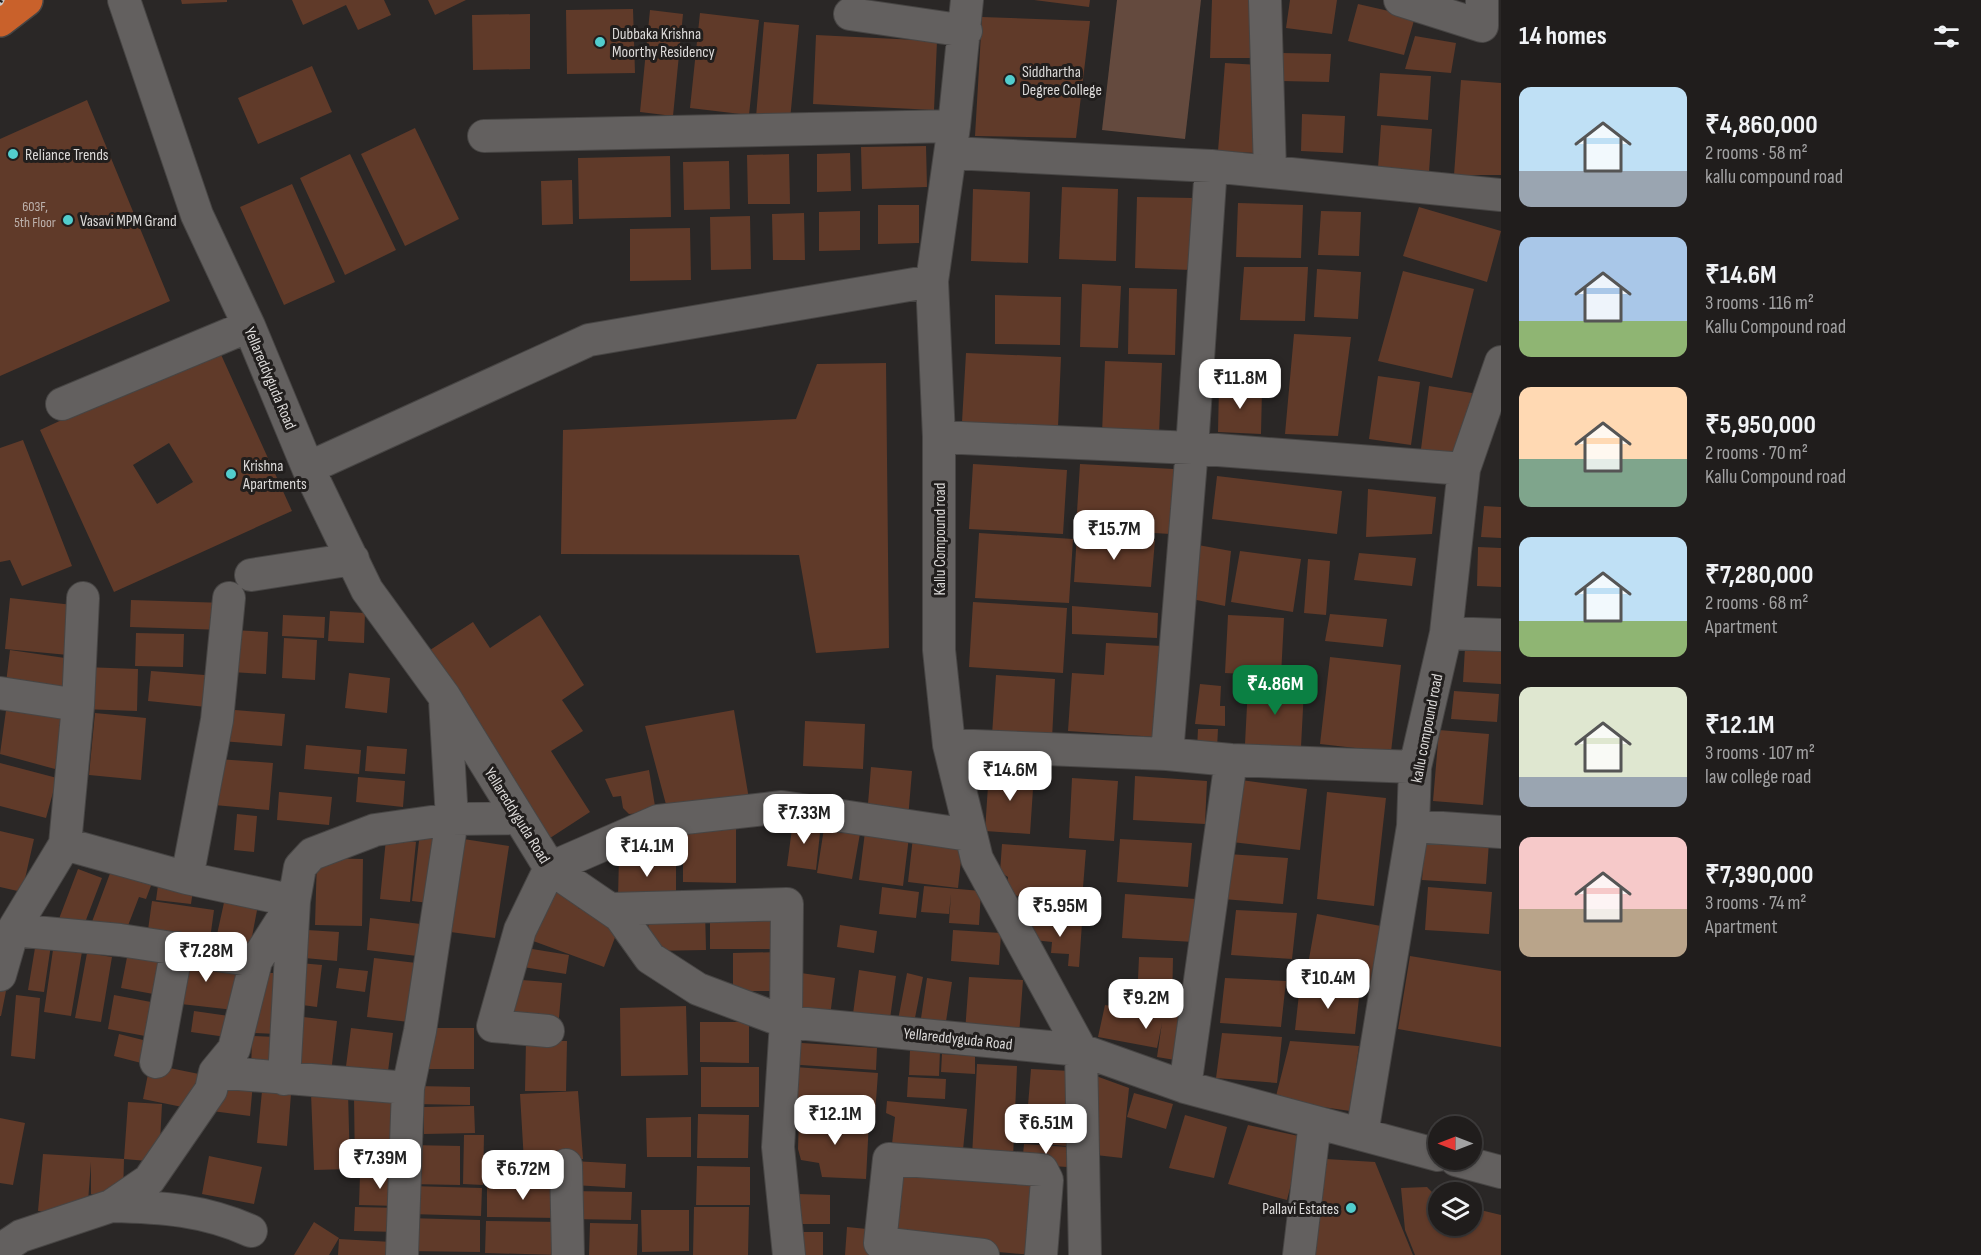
<!DOCTYPE html>
<meta charset="utf-8">
<style>
:root{--surface:#201d1c;--page:#2d2a29;--text:#f1f3f6;--muted:#a2a2a3;--line:#3d3b3b;--accent:#0b8043}
body{margin:0;font-family:"Sofia Sans Condensed",sans-serif;background:var(--page);color:var(--text);height:100vh;display:flex;flex-direction:column;font-size:22px;white-space:nowrap}
*{box-sizing:border-box;margin:0}
p{font-size:20px;color:var(--muted)}
.icon{flex:none;width:33px;height:33px;fill:none;stroke:currentColor;stroke-width:2;stroke-linecap:round;stroke-linejoin:round}
.map{position:relative;flex:1;overflow:hidden}
.details{display:flex;flex-direction:column;background:var(--surface);width:480px}
.details>*{flex:none}
.needle{width:39px;rotate:270deg}
.buttons{position:absolute;left:1428px;top:1116px;display:grid;gap:12px}
.buttons a{display:grid;place-items:center;width:54px;height:54px;border-radius:50%;background:var(--surface);box-shadow:0 2px 4px #0004,0 0 0 2px var(--line);font-size:30px}
.price{position:absolute;translate:-50% -51px;padding:0 14px;border-radius:12px;background:#fff;color:#222;font-size:20px;line-height:39px;filter:drop-shadow(0 2px 3px #0008)}
.price::after{content:'';position:absolute;left:50%;top:36px;width:18px;height:14px;margin-left:-9px;background:inherit;clip-path:polygon(0 0,100% 0,50% 100%)}
.price.on{background:var(--accent);color:#fff}
ul{padding:0;list-style:none}
li{display:flex;align-items:center;gap:18px;height:150px;padding:0 18px}
li span{display:grid;place-items:center;flex:none;width:168px;height:120px;border-radius:12px;color:#555}
li>.icon{margin-inline-start:auto}
span .icon{width:72px;height:72px;fill:#fffc;stroke-width:1}
li b{font-size:26px}
h2{display:flex;justify-content:space-between;align-items:center;height:72px;padding:0 18px;font-size:26px}
main{display:flex;flex:1;min-height:0}
.map>svg:first-child{display:block}
</style>
<main>
<div class="map">
<svg width="1501" height="1255" viewBox="0 0 1501 1255">
<rect width="100%" height="100%" fill="#2a2726"/>
<path fill="#644a3e" d="M1117 0H1201L1185 139 1102 130Z"/>
<path fill="#603a29" fill-rule="evenodd" d="M181 0H227V2L182 4Z
M292 0H384L391 15 358 30 346 5 303 25Z
M428 0H466L435 15Z
M1034 0H1090L1089 7Z
M1212 0H1252L1251 58H1210Z
M1290 0H1337L1332 34 1286 28Z
M1358 4 1415 17 1404 55 1348 41Z
M633 9 635 73 567 74 566 10Z
M650 10 683 14 673 116 640 112Z
M700 13 759 20 749 115 690 108Z
M530 14V69L473 70 472 15Z
M982 17 1090 21 1076 138 975 136Z
M764 22 799 25 790 120 756 117Z
M816 35 937 41 934 110 813 104Z
M1415 36 1456 43 1451 73 1405 69Z
M1282 53 1331 54 1329 82 1281 81Z
M1225 63 1260 65 1255 153 1218 151Z
M312 66 332 112 258 144 238 98Z
M1380 73 1431 76 1428 120 1377 116Z
M1461 80 1501 83V175H1454Z
M87 100 170 301 0 376V139Z
M1302 114 1345 116 1343 153 1301 151Z
M1381 125 1432 129 1429 172 1378 168Z
M415 128 459 219 405 246 361 154Z
M926 146 927 187 862 189 861 147Z
M850 153 851 191 817 192V154Z
M350 154 396 250 345 275 300 178Z
M789 154 790 204H748L747 155Z
M670 156 671 217 579 219 578 158Z
M729 161 730 209 684 210 683 162Z
M572 180 573 224 542 225 541 181Z
M292 184 335 282 284 305 240 207Z
M1062 187 1118 189 1116 261 1059 259Z
M973 189 1030 192 1028 263 971 261Z
M1137 197 1194 198 1192 270 1135 268Z
M1238 203 1303 205 1301 258 1236 257Z
M878 205H919V243L878 244Z
M1419 207 1501 231 1487 282 1403 256Z
M860 211V250L819 251V212Z
M1321 211 1361 212 1359 256 1318 255Z
M804 213 805 260H773L772 214Z
M750 216 751 269 711 270 710 217Z
M690 228 691 280 630 281V229Z
M1244 267H1308L1305 321 1240 320Z
M1317 269 1361 272 1358 319 1314 317Z
M1403 271 1474 289 1452 378 1378 361Z
M1082 284 1121 286 1118 348 1080 347Z
M1129 288 1177 289 1175 355 1128 354Z
M995 295 1061 297 1060 345 995 344Z
M1294 334 1351 337 1338 436 1285 434Z
M218 348 292 511 114 592 40 430ZM169 443 193 482 157 504 133 465Z
M966 353 1061 357 1058 427 962 422Z
M1105 361 1162 363 1159 434 1102 433Z
M886 363 889 648 816 653 799 555 561 554 563 430 796 419 817 364Z
M1378 376 1420 382 1411 445 1369 439Z
M1219 386 1262 389 1261 434 1218 432Z
M1429 386 1472 393 1463 455 1421 449Z
M23 440 72 566 22 586 10 560 0 562V448Z
M973 464 1067 470 1063 534 969 529Z
M1080 464 1174 469 1170 534 1076 528Z
M1217 476 1342 491 1337 534 1212 519Z
M1368 489 1436 497 1432 534 1366 537Z
M1484 506 1501 507V538L1481 537Z
M979 533 1073 539 1069 603 975 598Z
M1077 534 1155 540 1151 587 1074 582Z
M1198 545 1231 551 1225 606 1192 599Z
M1478 547 1501 548V587L1477 586Z
M1240 551 1301 559 1293 612 1231 602Z
M1359 553 1416 558 1412 586 1354 580Z
M1308 559 1330 561 1326 615 1304 613Z
M10 598 73 605 68 655 5 649Z
M131 600 226 603 225 630 130 627Z
M973 602 1067 608 1063 673 969 667Z
M1072 606 1158 613 1157 638 1072 634Z
M330 611 365 613 364 643 328 641Z
M1330 614 1387 619 1383 647 1325 641Z
M283 615 325 617 324 638 282 636Z
M540 615 584 685 562 700 583 731 551 751 590 812 547 840 427 652 473 622 490 648Z
M1228 615 1284 618 1281 676 1225 673Z
M233 630 268 632 266 674 231 672Z
M136 633 184 634 183 667 135 666Z
M284 638 317 640 315 680 282 678Z
M1106 643 1162 646 1156 737 1068 731 1072 673 1104 675Z
M1465 648 1501 651V684L1463 682Z
M10 650 72 659 68 691 6 683Z
M1330 657 1401 665 1391 752 1320 744Z
M84 667 138 669 137 711 82 709Z
M151 671 218 676 216 708 148 701Z
M349 673 390 678 387 713 345 708Z
M996 675 1055 679 1052 739 992 735Z
M1200 684 1221 686 1220 706H1225V726L1195 724Z
M1248 686 1304 689 1301 747 1245 744Z
M1454 691 1499 694 1497 722 1451 719Z
M7 703 69 710 55 769 0 754Z
M223 709 285 714 282 746 221 741Z
M734 710 749 799 668 812 645 726Z
M95 713 146 718 141 780 89 775Z
M805 721 865 724 863 769 803 766Z
M1198 729H1218L1217 749H1197Z
M1439 730 1489 734 1483 805 1433 801Z
M306 745 361 750 359 774 304 769Z
M367 746 407 749 405 774 365 771Z
M218 759 273 763 269 810 214 805Z
M0 763 57 778 46 818 0 806Z
M871 767 912 771 908 819 867 816Z
M649 770 656 812 629 814 623 808 621 796 613 797 605 779Z
M989 771 1034 774 1030 834 985 831Z
M1135 776 1207 781 1205 824 1133 820Z
M358 777 405 781 403 807 356 802Z
M1072 778 1118 781 1114 841 1069 838Z
M1241 780 1307 789 1300 850 1232 842Z
M279 792 332 797 329 825 277 820Z
M1327 792 1386 798 1374 906 1317 899Z
M237 814 257 816 254 852 234 850Z
M793 821 821 824 816 870 787 866Z
M825 822 861 828 852 879 817 873Z
M671 823H736V883L683 882V848L669 847Z
M0 831 34 839 22 892 0 887Z
M420 832 445 834 437 904 412 901Z
M865 832 909 837 903 886 859 880Z
M913 837 963 842 958 888 908 882Z
M457 838 509 846 495 938 443 931Z
M1425 838 1489 842 1486 884 1422 880Z
M386 839 416 842 410 902 380 899Z
M1120 839 1192 843 1188 887 1117 882Z
M1002 844 1086 850 1082 900 1006 895 1008 877 1000 872Z
M1228 854 1288 858 1283 904 1223 899Z
M619 856 676 857V899L618 898Z
M317 858 363 859 362 926 315 925Z
M112 868 152 883 146 899 139 897 124 936 90 927Z
M78 869 102 878 81 933 57 924Z
M159 878 194 883 191 904 156 900Z
M924 886 981 891 979 925 949 923 951 894 949 914 921 912Z
M543 887 581 900 578 908 620 924 604 967 525 938Z
M882 887 919 892 916 918 879 914Z
M1428 887 1492 892 1489 934 1425 930Z
M1125 894 1196 899 1194 942 1122 938Z
M225 898 258 905 250 947 216 939Z
M152 901 214 910 210 939 148 930Z
M710 907H772V949H710Z
M705 910 706 950 649 951 648 911Z
M1236 910 1297 913 1292 959 1231 955Z
M1317 914 1381 926 1371 983 1307 970Z
M370 918 421 924 417 956 367 950Z
M1030 920 1082 923 1079 967 1068 966 1069 954 1051 953 1052 942 1034 940Z
M840 925 877 931 874 953 837 947Z
M307 930 339 932 337 961 305 958Z
M953 930 1001 933 999 965 951 961Z
M37 936 52 938 44 992 28 990Z
M55 936 84 940 71 1016 44 1012Z
M129 947 171 954 164 996 121 988Z
M520 947 569 955 566 974 517 966Z
M782 952 783 991H733V953Z
M87 953 112 957 101 1022 75 1018Z
M1410 956 1501 971V1047L1398 1029Z
M177 957 239 964 234 1010 172 1003Z
M1139 957 1173 958 1172 1003 1137 1002Z
M374 958 425 964 417 1023 367 1017Z
M300 963 322 965 317 1007 295 1004Z
M339 968 368 971 365 992 336 988Z
M859 970 896 976 889 1026 852 1021Z
M257 973H278L277 1034 255 1033Z
M801 973 835 978 830 1016 796 1012Z
M907 973 923 977 914 1023 898 1020Z
M969 977 1023 980 1019 1036 965 1032Z
M927 978 952 982 945 1028 920 1025Z
M1225 978 1286 981 1281 1027 1220 1023Z
M507 979 562 983 558 1029 503 1025Z
M1300 985 1360 989 1355 1034 1295 1030Z
M0 990 6 991 1 1016H0Z
M16 995 40 998 35 1059 11 1056Z
M114 995 151 1002 145 1036 108 1029Z
M1105 1005 1164 1015V1011L1188 1014 1181 1061 1157 1057 1162 1023 1157 1048 1098 1037Z
M686 1006 688 1075 621 1076 620 1008Z
M194 1011 229 1016 226 1037 191 1032Z
M295 1016 337 1021 331 1073 289 1068Z
M700 1022H749V1063L700 1062Z
M351 1028 393 1033 387 1079 345 1074Z
M424 1028H474V1069H424Z
M1222 1033 1282 1037 1277 1083 1216 1078Z
M119 1034 155 1043 149 1065 114 1056Z
M252 1036 275 1037 274 1075 251 1074Z
M526 1040 567 1041 566 1091H525Z
M1290 1041 1359 1046 1350 1111 1275 1100Z
M787 1042 877 1048 876 1070 786 1064Z
M910 1050 940 1051 939 1076 909 1075Z
M942 1054 975 1056V1074L941 1072Z
M150 1064 199 1074 192 1109 143 1099Z
M977 1064 1017 1066 1013 1158 972 1156Z
M701 1067H759V1107H701Z
M795 1067 878 1073 875 1114 792 1108Z
M1031 1069 1071 1071 1069 1117 1037 1116 1069 1119 1066 1146 1025 1142Z
M1096 1076 1129 1088 1122 1158 1087 1154Z
M908 1077 946 1079 945 1099 907 1097Z
M215 1079 253 1083 250 1116 212 1111Z
M415 1086 470 1087V1105L414 1104Z
M262 1091 291 1094 287 1146 257 1143Z
M578 1091 583 1159 524 1162 520 1094Z
M348 1092 350 1169 314 1170 311 1093Z
M1134 1093 1173 1104 1166 1129 1127 1117Z
M402 1096V1170H355L354 1097Z
M887 1101 967 1109 963 1150 892 1144 895 1117 886 1113Z
M128 1102 162 1104 159 1162 124 1159Z
M474 1106 475 1133 424 1134V1107Z
M698 1114 749 1115 748 1158H697Z
M1185 1115 1227 1127 1214 1178 1169 1168Z
M691 1117V1157H647L646 1118Z
M0 1118 25 1123 13 1185 0 1183Z
M799 1118 869 1121 866 1179 822 1177 819 1163 801 1160 798 1149Z
M1248 1125 1303 1137 1287 1200 1228 1184Z
M464 1135H484L483 1185 463 1184Z
M1024 1144 1069 1147 1067 1167 1022 1164Z
M410 1145 460 1146V1185L410 1184Z
M43 1154 124 1159 123 1195 91 1194V1162L87 1215 38 1211Z
M209 1156 262 1167 254 1204 202 1194Z
M1310 1158 1375 1162 1413 1255H1305Z
M573 1161 626 1164 625 1188 573 1185Z
M890 1163 1040 1179 1032 1255 882 1242Z
M697 1166 750 1167V1205H696Z
M360 1175 400 1176 399 1206 359 1205Z
M487 1185H559L558 1218 487 1217Z
M410 1186 482 1188 481 1216 410 1214Z
M1427 1187 1438 1198V1226H1472V1208L1501 1215V1255H1415L1405 1230 1401 1188Z
M570 1191 632 1192 631 1220 569 1219Z
M797 1194 830 1195V1224H797Z
M355 1207 401 1208 400 1232 354 1231Z
M694 1207H749L748 1255H693Z
M641 1210H689V1251L642 1252Z
M407 1218 480 1220V1252L406 1251Z
M486 1221 561 1222 560 1255 485 1253Z
M314 1222 339 1238 329 1255H294Z
M590 1223 638 1224 637 1255H589Z
M847 1227 877 1230 875 1255H845Z
M797 1232H823V1255H797Z
M339 1239 392 1242V1255H338Z"/>
<g fill="none" stroke-linecap="round" stroke-linejoin="round">
<defs>
<path id="minor" d="M124 0 197 215 249 326 308 468 367 590 444 696 550 868 620 916 650 958 698 989 786 1022 1081 1050 1185 1087 1438 1155
M967 0 954 126 932 281 939 437V650L949 745 977 859 1081 1050 1085 1255
M1265 0 1270 171
M1400 0 1482 26V0
M850 14 966 31
M484 136 954 126
M951 153 1211 166 1501 195
M62 404 249 326
M939 437 1192 448 1464 469
M308 468 589 340 932 281
M251 575 353 559
M1446 633 1501 635
M0 693 78 705
M949 745 1167 754
M1231 760 1415 767
M1413 826 1501 832
M65 844 187 878 294 901 284 1079
M187 878 217 720 229 598
M610 909 787 904 786 1022 778 1147 789 1255
M13 930 120 940 256 961
M0 975 13 930 65 844 78 705 83 598
M548 1031 493 1026 520 930 550 868 658 821 782 807 969 835
M156 1062 177 948
M215 1072 408 1088
M1185 1087 1231 760 1167 754 1192 448 1211 166
M1362 1134 1413 826 1415 767 1446 633 1464 469 1501 362
M1456 1160 1501 1172
M566 1165 568 1255
M111 1206C161 1207 205 1210 251 1231
M0 1250 21 1236 111 1206 149 1180 211 1090 215 1072 234 1049 256 961 294 901 300 867 312 854 375 830 452 819 519 818
M402 1255 408 1088 420 1031 452 819 445 700
M983 1255 880 1243 889 1159 1042 1170 1047 1180 1041 1255
M1299 1255 1315 1122"/>
<path id="highway" d="M0 20 26 0"/>
</defs>
<use href="#minor" stroke="#474544" stroke-width="34"/>
<use href="#highway" stroke="#474544" stroke-width="36"/>
<use href="#minor" stroke="#63605f" stroke-width="32"/>
<use href="#highway" stroke="#c9612b" stroke-width="33"/>
<defs>
<path id="rail" d="M0 2 1 0"/>
</defs>
<use href="#rail" stroke="#cac8c7" stroke-width="7"/>
<use href="#rail" stroke="#211e1d" stroke-width="4.5" stroke-dasharray="14" stroke-linecap="butt"/>
</g>
<g fill="#52cdcd" stroke="#211e1d" stroke-width="2">
<circle cx="600" cy="42" r="6"/>
<circle cx="1010" cy="80" r="6"/>
<circle cx="13" cy="154" r="6"/>
<circle cx="68" cy="220" r="6"/>
<circle cx="231" cy="474" r="6"/>
<circle cx="1351" cy="1208" r="6"/>
</g>
<g text-anchor="middle" stroke-width="6" stroke-linejoin="round" paint-order="stroke">
<g font-size="14" fill="#bdb2ad">
<text x="35" y="211">603F,<tspan x="35" dy="16">5th Floor</tspan></text>
</g>
<g font-size="16" fill="#dcdad9" stroke="#211e1d" text-anchor="start">
<text x="612" y="39">Dubbaka Krishna<tspan x="612" dy="18">Moorthy Residency</tspan></text>
<text x="1022" y="77">Siddhartha<tspan x="1022" dy="18">Degree College</tspan></text>
<text x="25" y="160">Reliance Trends</text>
<text x="80" y="226">Vasavi MPM Grand</text>
<text x="243" y="471">Krishna<tspan x="243" dy="18">Apartments</tspan></text>
<text x="1339" y="1214" text-anchor="end">Pallavi Estates</text>
</g>
<g font-size="16" fill="#dcdad9" stroke="#211e1d">
<text transform="translate(271 378) rotate(67)" y="6">Yellareddyguda Road</text>
<text transform="translate(939 539) rotate(-90)" y="6">Kallu Compound road</text>
<text transform="translate(1426 728) rotate(-79)" y="6">kallu compound road</text>
<text transform="translate(518 815) rotate(58)" y="6">Yellareddyguda Road</text>
<text transform="translate(958 1038) rotate(6)" y="6">Yellareddyguda Road</text>
</g>
</g>
</svg>
<div class="buttons">
<a><svg class="needle" viewBox="-14 -14 28 28"><path d="M0-13l5 13h-10z" fill="#e53935"/><path d="M0 13l5-13h-10z" fill="#a2a2a3"/></svg></a>
<a><svg class="icon" aria-label="layers" viewBox="0 0 24 24"><path d="M12 4l9 5-9 5-9-5zM3 14l9 5 9-5"/></svg></a>
</div>
<b class="price" style="left:1240px;top:410px">₹11.8M</b>
<b class="price" style="left:1114px;top:561px">₹15.7M</b>
<b class="price on" style="left:1275px;top:716px">₹4.86M</b>
<b class="price" style="left:1010px;top:802px">₹14.6M</b>
<b class="price" style="left:804px;top:845px">₹7.33M</b>
<b class="price" style="left:647px;top:878px">₹14.1M</b>
<b class="price" style="left:1060px;top:938px">₹5.95M</b>
<b class="price" style="left:206px;top:983px">₹7.28M</b>
<b class="price" style="left:1328px;top:1010px">₹10.4M</b>
<b class="price" style="left:1146px;top:1030px">₹9.2M</b>
<b class="price" style="left:835px;top:1146px">₹12.1M</b>
<b class="price" style="left:1046px;top:1155px">₹6.51M</b>
<b class="price" style="left:380px;top:1190px">₹7.39M</b>
<b class="price" style="left:523px;top:1201px">₹6.72M</b>
</div>
<section class="details">
<h2>14 homes<svg class="icon" aria-label="filters" viewBox="0 0 24 24"><path d="M4 7h16M4 17h16"/><circle cx="9" cy="7" r="2"/><circle cx="15" cy="17" r="2"/></svg></h2>
<ul>
<li><span style="background:linear-gradient(#bfe0f5 70%,#9aa5b1 0)"><svg class="icon" aria-label="home" viewBox="0 0 24 24"><path d="M3 11l9-7 9 7M6 9v11h12V9"/></svg></span><div><b>₹4,860,000</b><p>2 rooms · 58 m²</p><p>kallu compound road</p></div></li>
<li><span style="background:linear-gradient(#a9c7e8 70%,#8fb573 0)"><svg class="icon" aria-label="home" viewBox="0 0 24 24"><path d="M3 11l9-7 9 7M6 9v11h12V9"/></svg></span><div><b>₹14.6M</b><p>3 rooms · 116 m²</p><p>Kallu Compound road</p></div></li>
<li><span style="background:linear-gradient(#ffd9b3 60%,#7fa58c 0)"><svg class="icon" aria-label="home" viewBox="0 0 24 24"><path d="M3 11l9-7 9 7M6 9v11h12V9"/></svg></span><div><b>₹5,950,000</b><p>2 rooms · 70 m²</p><p>Kallu Compound road</p></div></li>
<li><span style="background:linear-gradient(#bfe0f5 70%,#8fb573 0)"><svg class="icon" aria-label="home" viewBox="0 0 24 24"><path d="M3 11l9-7 9 7M6 9v11h12V9"/></svg></span><div><b>₹7,280,000</b><p>2 rooms · 68 m²</p><p>Apartment</p></div></li>
<li><span style="background:linear-gradient(#dfe7d0 75%,#9aa5b1 0)"><svg class="icon" aria-label="home" viewBox="0 0 24 24"><path d="M3 11l9-7 9 7M6 9v11h12V9"/></svg></span><div><b>₹12.1M</b><p>3 rooms · 107 m²</p><p>law college road</p></div></li>
<li><span style="background:linear-gradient(#f6c9c9 60%,#b9a48a 0)"><svg class="icon" aria-label="home" viewBox="0 0 24 24"><path d="M3 11l9-7 9 7M6 9v11h12V9"/></svg></span><div><b>₹7,390,000</b><p>3 rooms · 74 m²</p><p>Apartment</p></div></li>
</ul>
</section>
</main>
